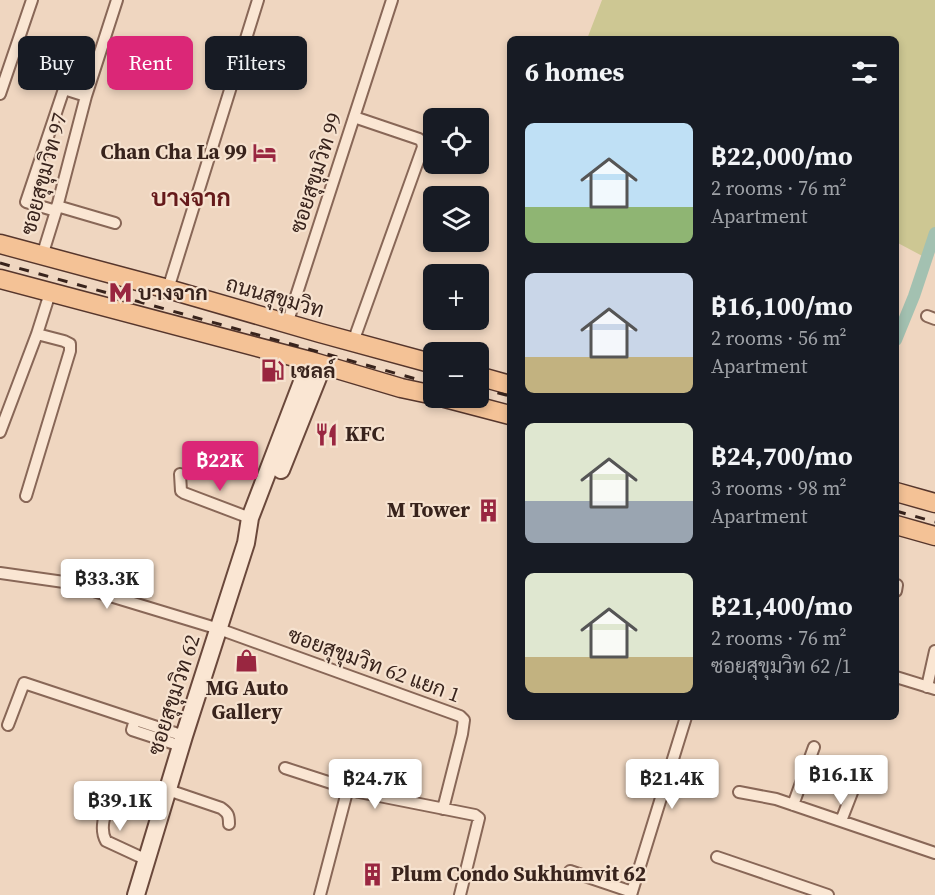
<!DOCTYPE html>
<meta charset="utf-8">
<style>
:root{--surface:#171b24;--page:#20242c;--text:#f1f3f6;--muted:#9ea1a6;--accent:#db2777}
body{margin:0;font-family:"Source Serif 4",Sarabun,serif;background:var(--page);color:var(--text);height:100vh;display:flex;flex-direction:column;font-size:22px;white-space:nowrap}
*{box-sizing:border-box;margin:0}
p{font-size:20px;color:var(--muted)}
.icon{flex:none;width:33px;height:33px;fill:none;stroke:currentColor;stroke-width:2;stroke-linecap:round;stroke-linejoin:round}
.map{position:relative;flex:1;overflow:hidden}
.sheet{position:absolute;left:507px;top:36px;width:392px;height:684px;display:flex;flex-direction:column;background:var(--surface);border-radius:9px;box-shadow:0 3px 9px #0003}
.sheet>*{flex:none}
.top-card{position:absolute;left:18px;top:36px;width:399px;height:54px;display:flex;gap:12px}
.tools{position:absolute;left:423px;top:108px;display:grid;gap:12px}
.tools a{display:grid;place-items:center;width:66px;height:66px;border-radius:9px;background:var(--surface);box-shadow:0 3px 9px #0003;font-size:30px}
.price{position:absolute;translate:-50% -51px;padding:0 14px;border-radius:6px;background:#fff;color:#222;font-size:20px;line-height:39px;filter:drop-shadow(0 2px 3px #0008)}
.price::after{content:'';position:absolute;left:50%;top:36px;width:18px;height:14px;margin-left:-9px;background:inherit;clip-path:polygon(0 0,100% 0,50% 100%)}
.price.active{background:var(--accent);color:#fff}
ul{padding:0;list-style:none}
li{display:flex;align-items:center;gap:18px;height:150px;padding:0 18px}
li span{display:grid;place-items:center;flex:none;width:168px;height:120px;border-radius:9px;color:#555}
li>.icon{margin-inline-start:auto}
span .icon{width:72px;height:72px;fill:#fffc;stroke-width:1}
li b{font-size:26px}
h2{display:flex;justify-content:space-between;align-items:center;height:72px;padding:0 18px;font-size:26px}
.pill{padding:0 21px;border-radius:9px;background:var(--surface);box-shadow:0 3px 9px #0003;font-size:21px;line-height:54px}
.pill.active{background:var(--accent);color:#fff}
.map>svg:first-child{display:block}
</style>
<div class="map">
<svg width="935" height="895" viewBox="0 0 935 895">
<rect width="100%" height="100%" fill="#efd6c0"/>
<path fill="#cdc793" d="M602 0H935V242L928 259 896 242V39H587Z"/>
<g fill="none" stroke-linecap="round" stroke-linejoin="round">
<path stroke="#a3c1b1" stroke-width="12" d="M896 340 914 296 935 233"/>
<defs>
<path id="street" d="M0 94 32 0
M57 206 115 223
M56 211 26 202 64 89 86 96
M42 256 56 211 86 96 117 0
M168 289 258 0
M927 316 935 319
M287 324 392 0
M353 342 423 147 422 142 419 139 354 117
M0 432 37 334 50 293
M180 474 181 491 184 493 250 518
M26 496 70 351V344L64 341 37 334
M0 573 64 582 219 629 460 716 464 720 462 734 443 809
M896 591 897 585
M896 677 935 689
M927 687 935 651
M135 720 132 730 181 746
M8 725 24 683 184 736
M285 768 359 792 475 815 479 818 460 895
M168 790 221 808C228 813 229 815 229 824
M739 792 776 799 935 853
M112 794C107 809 98 827 106 841L147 860
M793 805 814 747
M841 821 858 777
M717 857 828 895
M570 871 632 892
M320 895 348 788
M631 895 686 717"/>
<path id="secondary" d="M281 470 323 365
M136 895 184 736 246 543 250 518 310 361"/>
<path id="primary" d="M0 244 168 289 320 333 434 364
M0 279 310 361 401 388 434 395
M478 376 510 385
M445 398 510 415
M896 492 935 503
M896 525 935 536"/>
</defs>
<use href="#street" stroke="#886757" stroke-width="14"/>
<use href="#secondary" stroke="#6a483b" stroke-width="20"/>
<use href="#primary" stroke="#56362c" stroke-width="21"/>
<use href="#street" stroke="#fae6d3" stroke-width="10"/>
<use href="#secondary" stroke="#fae6d3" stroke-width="16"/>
<use href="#primary" stroke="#f4c296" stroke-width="18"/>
<path stroke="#38231c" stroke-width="3" stroke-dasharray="10 10" stroke-linecap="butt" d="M0 263 434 384
M478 388 510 396
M896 511 935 522"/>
</g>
<defs>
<symbol id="hotel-bare" viewBox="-9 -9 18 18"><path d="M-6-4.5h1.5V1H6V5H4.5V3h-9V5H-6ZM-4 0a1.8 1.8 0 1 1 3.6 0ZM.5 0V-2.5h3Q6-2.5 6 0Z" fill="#992640" stroke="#f6e2cf" stroke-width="2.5" paint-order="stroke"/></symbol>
<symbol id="metro-bare" viewBox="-9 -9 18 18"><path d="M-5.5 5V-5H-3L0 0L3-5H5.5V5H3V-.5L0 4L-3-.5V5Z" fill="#992640" stroke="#f6e2cf" stroke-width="2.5" paint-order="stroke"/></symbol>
<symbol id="fuel-bare" viewBox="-9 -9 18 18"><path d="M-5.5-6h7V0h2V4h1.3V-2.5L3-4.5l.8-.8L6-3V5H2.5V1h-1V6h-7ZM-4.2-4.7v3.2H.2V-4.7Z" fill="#992640" stroke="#f6e2cf" stroke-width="2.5" paint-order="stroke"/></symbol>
<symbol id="restaurant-bare" viewBox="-9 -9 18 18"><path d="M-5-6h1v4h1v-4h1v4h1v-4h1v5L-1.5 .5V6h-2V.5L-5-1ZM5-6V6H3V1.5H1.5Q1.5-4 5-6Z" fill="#992640" stroke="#f6e2cf" stroke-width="2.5" paint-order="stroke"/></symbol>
<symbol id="building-bare" viewBox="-9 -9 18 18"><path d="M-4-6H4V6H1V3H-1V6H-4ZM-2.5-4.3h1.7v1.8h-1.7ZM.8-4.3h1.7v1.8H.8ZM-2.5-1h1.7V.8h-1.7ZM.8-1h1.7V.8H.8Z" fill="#992640" stroke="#f6e2cf" stroke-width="2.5" paint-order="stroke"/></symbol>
<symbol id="shop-bare" viewBox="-9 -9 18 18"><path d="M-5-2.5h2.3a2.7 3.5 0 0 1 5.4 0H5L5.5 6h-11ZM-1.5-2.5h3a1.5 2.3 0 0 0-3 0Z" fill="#992640" stroke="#f6e2cf" stroke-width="2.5" paint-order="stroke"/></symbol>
</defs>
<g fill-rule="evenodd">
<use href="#hotel-bare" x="248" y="136" width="33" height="33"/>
<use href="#metro-bare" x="104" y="276" width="33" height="33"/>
<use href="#fuel-bare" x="256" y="354" width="33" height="33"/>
<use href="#restaurant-bare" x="310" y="418" width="33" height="33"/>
<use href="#building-bare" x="472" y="494" width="33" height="33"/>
<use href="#shop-bare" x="230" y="644" width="33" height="33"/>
<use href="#building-bare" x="356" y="858" width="33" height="33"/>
</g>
<g text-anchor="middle" stroke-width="4.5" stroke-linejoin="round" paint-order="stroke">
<g font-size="21" font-weight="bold" fill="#38231c" stroke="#f6e2cf" text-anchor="start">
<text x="247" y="159" text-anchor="end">Chan Cha La 99</text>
<text x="138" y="300">บางจาก</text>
<text x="290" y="378">เชลล์</text>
<text x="345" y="441">KFC</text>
<text x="470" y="517" text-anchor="end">M Tower</text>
<text x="247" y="695" text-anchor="middle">MG Auto<tspan x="247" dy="24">Gallery</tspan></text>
<text x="391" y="881">Plum Condo Sukhumvit 62</text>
</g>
<g font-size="21" fill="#38231c" stroke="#f6e2cf">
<text transform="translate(316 173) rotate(-72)" y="7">ซอยสุขุมวิท 99</text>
<text transform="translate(44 174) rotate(-75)" y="7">ซอยสุขุมวิท 97</text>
<text transform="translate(275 297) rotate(16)" y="7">ถนนสุขุมวิท</text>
<text transform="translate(374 665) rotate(20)" y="7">ซอยสุขุมวิท 62 แยก 1</text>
<text transform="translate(174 695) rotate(-72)" y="7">ซอยสุขุมวิท 62</text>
</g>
<g font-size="24" font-weight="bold" fill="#651a1b" stroke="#f6e2cf">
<text x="191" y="206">บางจาก</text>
</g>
</g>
</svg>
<div class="tools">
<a><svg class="icon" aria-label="locate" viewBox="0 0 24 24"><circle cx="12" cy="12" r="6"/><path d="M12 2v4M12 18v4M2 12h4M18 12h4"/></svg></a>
<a><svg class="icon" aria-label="layers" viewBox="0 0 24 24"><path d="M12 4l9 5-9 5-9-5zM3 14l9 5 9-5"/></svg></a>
<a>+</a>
<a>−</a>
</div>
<b class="price active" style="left:220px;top:492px">฿22K</b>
<b class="price" style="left:107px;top:610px">฿33.3K</b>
<b class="price" style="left:841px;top:806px">฿16.1K</b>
<b class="price" style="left:375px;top:810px">฿24.7K</b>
<b class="price" style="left:672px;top:810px">฿21.4K</b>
<b class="price" style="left:120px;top:832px">฿39.1K</b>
<div class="top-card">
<a class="pill">Buy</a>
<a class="pill active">Rent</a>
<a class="pill">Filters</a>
</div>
<section class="sheet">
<h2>6 homes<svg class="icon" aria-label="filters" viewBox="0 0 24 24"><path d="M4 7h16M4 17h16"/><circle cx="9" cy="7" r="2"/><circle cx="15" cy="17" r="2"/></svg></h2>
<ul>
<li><span style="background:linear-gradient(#bfe0f5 70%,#8fb573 0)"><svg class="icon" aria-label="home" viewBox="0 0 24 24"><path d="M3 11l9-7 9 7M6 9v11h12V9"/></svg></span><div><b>฿22,000/mo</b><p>2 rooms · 76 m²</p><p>Apartment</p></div></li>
<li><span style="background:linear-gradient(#c9d6e8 70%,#c2b280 0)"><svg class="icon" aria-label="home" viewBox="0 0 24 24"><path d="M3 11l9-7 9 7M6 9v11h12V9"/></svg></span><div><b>฿16,100/mo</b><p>2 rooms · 56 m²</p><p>Apartment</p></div></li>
<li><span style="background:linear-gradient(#dfe7d0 65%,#9aa5b1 0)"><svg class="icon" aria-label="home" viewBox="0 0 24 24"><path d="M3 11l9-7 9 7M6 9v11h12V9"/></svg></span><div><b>฿24,700/mo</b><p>3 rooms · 98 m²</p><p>Apartment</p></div></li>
<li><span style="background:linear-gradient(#dfe7d0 70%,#c2b280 0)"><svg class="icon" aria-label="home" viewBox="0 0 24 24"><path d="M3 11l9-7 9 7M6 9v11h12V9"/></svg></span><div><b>฿21,400/mo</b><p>2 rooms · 76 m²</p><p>ซอยสุขุมวิท 62 /1</p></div></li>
</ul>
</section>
</div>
